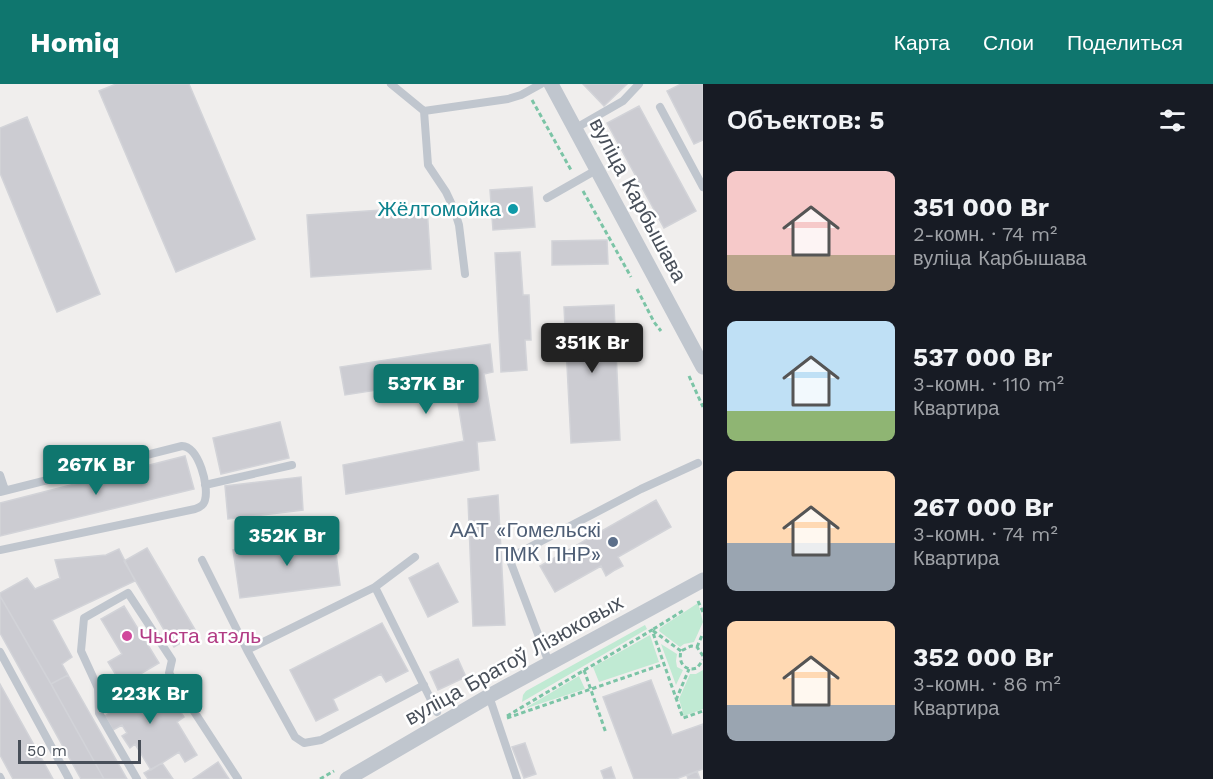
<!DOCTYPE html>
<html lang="ru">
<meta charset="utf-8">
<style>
:root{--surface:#171b24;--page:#242831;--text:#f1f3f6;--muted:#9ea1a6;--accent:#0f766e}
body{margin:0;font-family:"Work Sans",sans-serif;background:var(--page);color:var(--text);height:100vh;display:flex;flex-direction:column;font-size:22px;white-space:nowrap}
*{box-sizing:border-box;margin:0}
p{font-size:20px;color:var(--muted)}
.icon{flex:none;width:33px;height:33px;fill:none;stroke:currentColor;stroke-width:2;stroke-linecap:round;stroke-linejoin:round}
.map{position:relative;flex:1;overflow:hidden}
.sheet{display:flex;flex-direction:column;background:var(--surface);width:510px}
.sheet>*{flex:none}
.scale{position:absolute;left:18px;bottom:15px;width:123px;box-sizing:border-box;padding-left:6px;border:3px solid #484f59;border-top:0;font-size:16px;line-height:21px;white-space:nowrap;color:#484f59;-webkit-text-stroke:4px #fff;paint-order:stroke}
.price{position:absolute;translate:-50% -51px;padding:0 14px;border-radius:6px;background:var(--accent);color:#fff;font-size:20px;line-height:39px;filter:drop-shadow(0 2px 3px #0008)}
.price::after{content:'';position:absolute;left:50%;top:36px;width:18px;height:14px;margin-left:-9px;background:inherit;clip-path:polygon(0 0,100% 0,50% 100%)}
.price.selected{background:#222;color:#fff}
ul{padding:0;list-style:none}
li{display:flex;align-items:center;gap:18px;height:150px;padding:0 24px}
li span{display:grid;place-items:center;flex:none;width:168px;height:120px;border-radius:9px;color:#555}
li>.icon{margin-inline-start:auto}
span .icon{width:72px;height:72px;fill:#fffc;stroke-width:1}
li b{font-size:26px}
h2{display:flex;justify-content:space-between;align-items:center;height:72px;padding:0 24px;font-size:26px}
header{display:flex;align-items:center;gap:36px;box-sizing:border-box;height:84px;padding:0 30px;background:var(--accent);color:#fff}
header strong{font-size:28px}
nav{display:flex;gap:33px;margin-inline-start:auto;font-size:21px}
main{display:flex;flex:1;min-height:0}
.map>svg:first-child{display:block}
</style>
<header>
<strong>Homiq</strong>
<nav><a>Карта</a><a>Слои</a><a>Поделиться</a></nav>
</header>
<main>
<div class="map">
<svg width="703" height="695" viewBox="0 0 703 695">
<rect width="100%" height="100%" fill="#f0eeed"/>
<path fill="#c0ead3" d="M698 519 703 538 694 558 684 560 680 563 659 547 660 544Z
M645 541 647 545 522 618 523 611 526 607Z
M650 551 659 578 599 598 593 583Z
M661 560 677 570 676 577 677 583 683 586 676 601Z
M703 586V625L684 632 679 615 690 590H696Z
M579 592 585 605 527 624V623Z"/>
<path fill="#ccccd2" stroke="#d2d3d8" stroke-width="1.5" d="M116 0H189L255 155 176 188 99 7Z
M583 0H627L604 22Z
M681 0H703V56L694 60 667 7Z
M639 22 696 127 664 144 607 39Z
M27 33 100 210 57 228 0 89V44Z
M532 103 535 143 493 146 490 106Z
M427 123 431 185 311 193 307 131Z
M607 156 608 180 552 181V157Z
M520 168 523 211H529L531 256H525L527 286 501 288 495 169Z
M614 221 620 356 571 359 564 223Z
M490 260 493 288 484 290 495 356 477 358 479 386 346 410 343 381 464 357 454 294 345 311 340 283Z
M280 338 289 374 221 390 213 354Z
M185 372 194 405 0 452V419Z
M301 393 303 426 228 435 225 402Z
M498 411 505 541 473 542 468 415Z
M656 416 671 443 618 473 623 482 615 486 606 492 601 482 555 508 540 482Z
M334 453 340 501 240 514 233 466Z
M147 464 197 549 174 563 124 477Z
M119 465 135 497 52 536 72 573 62 580 68 591 51 600 0 512V509L27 494 35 505 60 494 55 476 106 471Z
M438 479 458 518 428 533 409 494Z
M0 512 51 600 104 695H81L0 549Z
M124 522 159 579 122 601 108 578 122 570 101 535Z
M382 539 408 587 386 598 381 590 333 615 338 626 316 637 290 586Z
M458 575 466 593 438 606 430 588Z
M68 591 127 695H104L51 600Z
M148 594 165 621 173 616 184 633 177 638 197 671 185 678 179 668 151 686 135 660 130 664 122 652 127 649 122 641 113 646 105 632 112 627 108 620Z
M651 596 672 651 703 640V685L676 695H634L603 613Z
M0 600 53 695H13L0 671Z
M525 659 536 690 524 694 512 663Z
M218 678 229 695H193Z
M162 679 173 695H148L144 689Z
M611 683 615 694 604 695 601 687Z
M697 687 700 695H688L687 692Z"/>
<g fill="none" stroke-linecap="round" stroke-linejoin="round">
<path stroke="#7bc4a6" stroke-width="3" stroke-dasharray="4.5 3" stroke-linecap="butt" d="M532 16 571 86
M601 44 616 85
M583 107 631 193
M637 205 654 238 661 247
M689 292 703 323
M698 517 703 528
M697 563 703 549
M681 567 652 546 684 526
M703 572 697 563 691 562 681 567C678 579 685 588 697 584L703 576
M584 586 606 649
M676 616 689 585
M507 632 652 546 683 634 703 627
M507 634 664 580
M320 695 334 687"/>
<path stroke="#c0c6ce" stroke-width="8" d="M391 0 424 27
M660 23 703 103
M576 44 623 17 639 0
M547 114 598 85
M465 190 459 141 454 125 446 108 428 81 424 27 508 15 521 11 541 0
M0 391 5 406
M205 401 292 381
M0 408 182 362C199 363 209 402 205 416 204 421 201 423 195 425L0 466
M202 476 247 566 375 503 437 628
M375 503 415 473
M247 566 295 653 304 659 321 656 424 601
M0 568 69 695
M549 579 509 474 641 405 698 379
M489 612 517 695
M0 693 1 695
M137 695 99 629 98 604 81 567 84 534 128 509 172 576 169 589 238 695"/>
<path stroke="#c0c6ce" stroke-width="15" d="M551 0 703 283
M347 695 489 612 703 496"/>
</g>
<circle fill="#0f9aa8" stroke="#fff" stroke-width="2" cx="513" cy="125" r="6"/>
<circle fill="#5c6f8a" stroke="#fff" stroke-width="2" cx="613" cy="458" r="6"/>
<circle fill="#d1479c" stroke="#fff" stroke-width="2" cx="127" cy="552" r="6"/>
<g text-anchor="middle" stroke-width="5" stroke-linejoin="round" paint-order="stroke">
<g font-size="21" fill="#484f59" stroke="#fff">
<text transform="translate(638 116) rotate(62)" y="7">вуліца Карбышава</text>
<text transform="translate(514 576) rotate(-29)" y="7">вуліца Братоў Лізюковых</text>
</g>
<g font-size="21" fill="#0d838f" stroke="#fff" text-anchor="end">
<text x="501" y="132">Жёлтомойка</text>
</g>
<g font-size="21" fill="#4e5e75" stroke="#fff" text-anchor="end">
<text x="601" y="453">ААТ «Гомельскі<tspan x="601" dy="24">ПМК ПНР»</tspan></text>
</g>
<g font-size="21" fill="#b23c85" stroke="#fff" text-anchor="start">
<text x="139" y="559">Чыста атэль</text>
</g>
</g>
</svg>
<div class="scale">50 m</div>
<b class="price selected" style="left:592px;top:290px">351K Br</b>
<b class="price" style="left:426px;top:331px">537K Br</b>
<b class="price" style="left:96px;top:412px">267K Br</b>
<b class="price" style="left:287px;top:483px">352K Br</b>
<b class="price" style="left:150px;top:641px">223K Br</b>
</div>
<section class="sheet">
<h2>Объектов: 5<svg class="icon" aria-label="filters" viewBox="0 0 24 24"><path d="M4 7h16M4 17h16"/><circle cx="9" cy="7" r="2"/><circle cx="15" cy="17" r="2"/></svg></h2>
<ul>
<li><span style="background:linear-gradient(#f6c9c9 70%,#b9a48a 0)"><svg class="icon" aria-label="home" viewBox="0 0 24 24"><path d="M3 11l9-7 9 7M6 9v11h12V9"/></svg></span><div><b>351 000 Br</b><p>2-комн. · 74 m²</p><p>вуліца Карбышава</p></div></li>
<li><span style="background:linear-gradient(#bfe0f5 75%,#8fb573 0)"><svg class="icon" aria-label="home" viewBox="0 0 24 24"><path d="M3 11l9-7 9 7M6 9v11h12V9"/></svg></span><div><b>537 000 Br</b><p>3-комн. · 110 m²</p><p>Квартира</p></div></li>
<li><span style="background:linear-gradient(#ffd9b3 60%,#9aa5b1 0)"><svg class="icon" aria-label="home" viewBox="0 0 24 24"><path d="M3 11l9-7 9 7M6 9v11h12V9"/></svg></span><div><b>267 000 Br</b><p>3-комн. · 74 m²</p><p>Квартира</p></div></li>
<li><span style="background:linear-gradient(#ffd9b3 70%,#9aa5b1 0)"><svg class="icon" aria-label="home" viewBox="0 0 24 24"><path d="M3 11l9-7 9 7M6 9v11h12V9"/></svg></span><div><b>352 000 Br</b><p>3-комн. · 86 m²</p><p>Квартира</p></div></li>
</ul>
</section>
</main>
